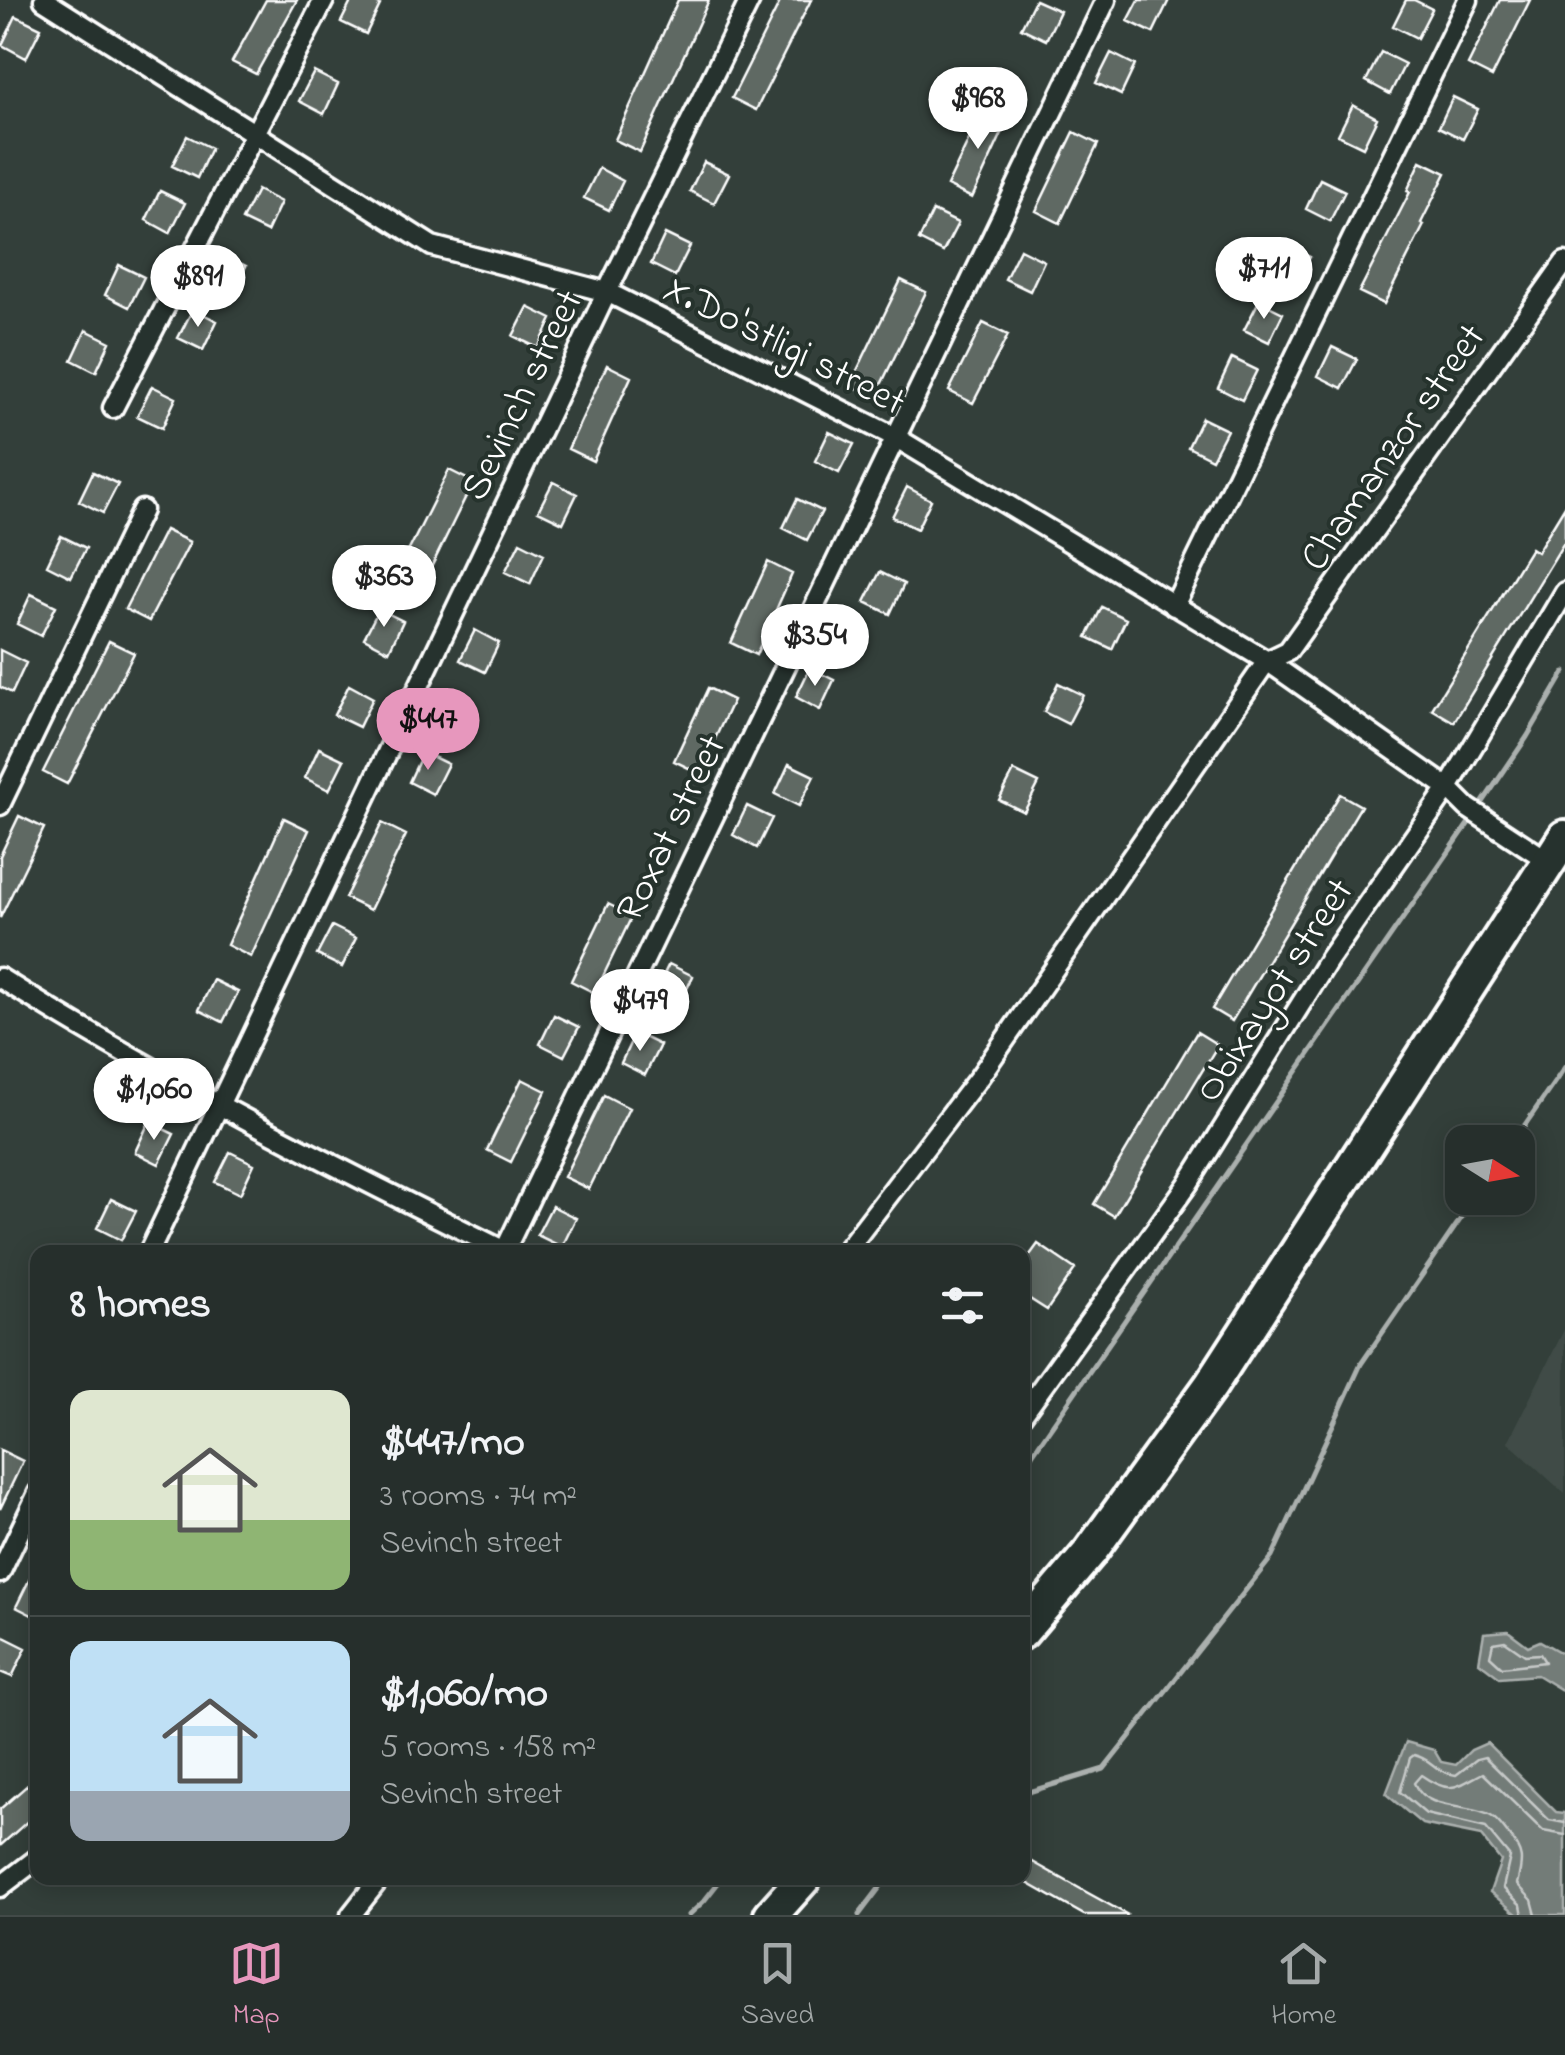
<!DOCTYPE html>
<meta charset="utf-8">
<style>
:root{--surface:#262f2c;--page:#2e3734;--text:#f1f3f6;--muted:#a4a9a9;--line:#424a48;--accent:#e797bd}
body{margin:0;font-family:"Indie Flower",sans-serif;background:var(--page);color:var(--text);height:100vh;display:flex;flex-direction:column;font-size:38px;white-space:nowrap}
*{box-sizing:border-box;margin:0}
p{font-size:32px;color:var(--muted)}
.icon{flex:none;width:55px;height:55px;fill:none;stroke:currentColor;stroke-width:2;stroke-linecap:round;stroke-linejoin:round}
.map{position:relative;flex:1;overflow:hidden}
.drawer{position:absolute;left:30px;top:1245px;width:1000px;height:640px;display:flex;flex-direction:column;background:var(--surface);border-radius:20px;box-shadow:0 5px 25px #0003,0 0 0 2px var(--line)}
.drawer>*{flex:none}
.needle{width:65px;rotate:101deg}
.tools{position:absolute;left:1445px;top:1125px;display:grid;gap:20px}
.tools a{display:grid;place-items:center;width:90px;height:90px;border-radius:20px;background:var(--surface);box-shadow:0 5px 25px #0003,0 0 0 2px var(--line);font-size:50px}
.price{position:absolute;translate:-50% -85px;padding:0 22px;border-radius:35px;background:#fff;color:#222;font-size:32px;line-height:65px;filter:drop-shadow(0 2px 5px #0008)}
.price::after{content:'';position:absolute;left:50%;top:60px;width:30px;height:22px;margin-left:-15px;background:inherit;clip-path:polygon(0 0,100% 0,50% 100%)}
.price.active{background:var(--accent);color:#111}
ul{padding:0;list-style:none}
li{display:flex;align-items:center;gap:30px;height:250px;padding:0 40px}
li+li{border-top:2px solid var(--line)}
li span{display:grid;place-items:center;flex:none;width:280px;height:200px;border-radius:20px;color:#555}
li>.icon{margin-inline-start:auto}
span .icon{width:120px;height:120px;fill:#fffc;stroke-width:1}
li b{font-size:42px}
h2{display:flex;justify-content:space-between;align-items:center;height:120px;padding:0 40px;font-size:42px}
.tabs{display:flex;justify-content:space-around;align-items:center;height:140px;border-top:2px solid var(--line);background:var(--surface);font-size:28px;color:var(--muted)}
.tabs a{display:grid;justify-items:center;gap:5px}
.tabs .active{color:var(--accent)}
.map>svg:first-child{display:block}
</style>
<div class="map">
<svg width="1565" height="1915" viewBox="0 0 1565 1915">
<rect width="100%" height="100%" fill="#333f3a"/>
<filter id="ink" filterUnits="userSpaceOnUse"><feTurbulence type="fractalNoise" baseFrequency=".01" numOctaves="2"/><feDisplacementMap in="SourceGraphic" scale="20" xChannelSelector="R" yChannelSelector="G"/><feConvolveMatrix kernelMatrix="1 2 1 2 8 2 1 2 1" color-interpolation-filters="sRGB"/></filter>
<g filter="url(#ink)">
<path fill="#404c47" d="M1565 1328V1494L1508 1442Z"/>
<path fill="#737b78" stroke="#abb0ae" stroke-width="2.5" d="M1508 1631 1528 1646 1540 1641 1565 1655V1692L1537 1675 1500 1678 1479 1662 1484 1633Z
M1406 1742 1434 1750 1441 1762 1456 1765 1471 1750 1487 1743 1556 1812 1565 1813V1915H1518L1490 1892 1501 1861 1481 1836 1422 1824 1386 1794Z"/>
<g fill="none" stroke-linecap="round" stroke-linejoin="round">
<path stroke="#c7cac9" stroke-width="2.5" d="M1505 1641 1525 1655 1540 1654 1545 1662 1502 1667 1490 1656 1493 1643Z
M1523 1915 1521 1905 1503 1888 1510 1857 1486 1828 1426 1814 1400 1792 1410 1758 1414 1755C1435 1760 1431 1771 1456 1775L1477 1759 1485 1757 1549 1820 1565 1823
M1536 1915 1532 1900 1517 1884C1523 1861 1524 1853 1508 1834 1503 1828 1498 1820 1491 1816 1467 1803 1426 1812 1414 1783L1421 1775C1451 1796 1457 1786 1483 1773L1543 1831 1565 1835"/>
<path stroke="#abb0ae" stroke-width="5" d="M1479 808 1527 737 1565 672
M1513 1142 1565 1067
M1022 1469 1473 817
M1022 1794 1104 1769 1272 1557 1361 1364 1475 1198
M689 1915 704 1901 722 1878
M859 1915 887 1878"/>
</g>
<path fill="#5f6964" stroke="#fff" stroke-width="2.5" d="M266 0H297L256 74 232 62Z
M352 0H371L380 5 366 34 341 22Z
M678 0H709L640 152 615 140Z
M781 0H811L756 110 732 98Z
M1035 0 1060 11 1046 40 1021 28Z
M1139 0H1169L1153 33 1128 21Z
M1406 0H1414L1432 9 1417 38 1393 26Z
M1500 0H1530L1492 77 1468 65Z
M16 16 41 28 26 58 2 45Z
M1381 52 1405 64 1390 94 1366 81Z
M1111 53 1135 65 1121 95 1096 83Z
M314 72 338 84 324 114 299 101Z
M1453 97 1478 109 1463 139 1439 127Z
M1353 105 1377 118 1363 147 1338 135Z
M985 106 1009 118 972 198 947 186Z
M1074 132 1098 144 1060 223 1036 211Z
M187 136 211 148 197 178 172 166Z
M1421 161 1446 173 1421 223 1424 225 1384 304 1359 292 1410 192 1407 191Z
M704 162 729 174 714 203 690 191Z
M599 168 623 181 609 210 584 198Z
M1320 179 1345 191 1330 221 1306 209Z
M257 190 281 202 267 232 242 220Z
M160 191 185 203 170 233 146 220Z
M933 211 958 223 943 252 919 240Z
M665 234 690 246 675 276 651 264Z
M1286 245 1310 257 1296 287 1271 275Z
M1020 249 1044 261 1030 291 1005 279Z
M222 254 246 266 232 295 207 283Z
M119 265 144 277 129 307 105 295Z
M901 280 926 292 875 397 850 385Z
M1259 301 1283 313 1269 342 1244 330Z
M528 307 552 319 538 348 513 336Z
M193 309 217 321 203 350 178 338Z
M983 323 1008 335 973 403 949 391Z
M86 330 110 342 96 372 72 360Z
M1332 347 1357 359 1342 388 1318 376Z
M1232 358 1257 370 1242 400 1218 388Z
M607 365 631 377 593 461 568 449Z
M152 386 176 398 162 428 137 416Z
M1202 418 1227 430 1212 459 1188 447Z
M829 432 854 444 839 473 815 461Z
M449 470 473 482 421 588 396 576Z
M93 472 118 484 103 513 79 501Z
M553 482 577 494 563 523 538 511Z
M907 487 931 500 917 529 892 517Z
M797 499 822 511 807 540 783 528Z
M1565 506V541L1454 722 1432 709 1531 548 1537 552Z
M165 530 190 542 149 621 125 609Z
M61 536 86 548 71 577 47 565Z
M520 542 544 554 530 584 505 572Z
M768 562 792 574 756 655 731 643Z
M880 572 904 584 890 614 865 602Z
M31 594 56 606 41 636 17 624Z
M1102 607 1126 619 1112 649 1087 637Z
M379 609 403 621 389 651 364 638Z
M475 630 499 643 485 672 460 660Z
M109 641 134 653 67 784 43 772Z
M0 650 26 663 12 693 0 687Z
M810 668 834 680 820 710 796 697Z
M1058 683 1083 695 1068 724 1044 712Z
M349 685 373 698 359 727 334 715Z
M708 688 733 700 699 773 674 761Z
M319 748 344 760 329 790 305 778Z
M423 752 448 764 433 794 409 782Z
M789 764 814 776 799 806 775 794Z
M1014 771 1039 783 1024 812 999 800Z
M1340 794 1361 806 1232 1021 1212 1009Z
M747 806 772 818 757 848 733 835Z
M19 816 44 828 0 918V856Z
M284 818 309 830 251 957 227 945Z
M382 823 406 835 370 910 345 898Z
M608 904 632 916 595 993 571 981Z
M332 926 356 938 342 967 317 955Z
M669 964 693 976 679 1006 654 994Z
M213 980 238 992 223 1022 199 1010Z
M554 1015 579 1027 564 1056 540 1044Z
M1197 1032 1218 1045 1114 1216 1094 1204Z
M635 1033 660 1045 645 1075 621 1063Z
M522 1079 546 1091 511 1162 487 1150Z
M604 1095 629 1108 589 1189 564 1177Z
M149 1122 174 1134 159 1164 135 1152Z
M230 1152 254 1164 240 1194 215 1182Z
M111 1199 136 1211 121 1240 97 1228Z
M552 1206 576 1218 562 1247 537 1235Z
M1038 1244 1075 1269 1047 1310 1022 1294V1266Z
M0 1450 23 1461 0 1509Z
M38 1562V1618L16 1607Z
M0 1635 26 1648 12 1677 0 1672Z
M38 1776V1812L0 1846V1809Z
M1022 1856 1088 1893 1128 1915H1084L1022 1880Z"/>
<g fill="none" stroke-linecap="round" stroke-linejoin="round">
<defs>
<path id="street" d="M44 0 432 246 607 292 895 437 1267 661 1448 788 1468 808 1550 862
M113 408 324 0
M1174 606 1468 0
M0 805 142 510
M0 978C162 1080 333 1166 505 1251
M149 1252 607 292 750 0
M504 1252 1106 0
M845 1252 980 1076 1267 661 1288 651 1565 262
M1022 1415 1188 1184 1329 959 1448 788 1565 592
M0 1573 38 1493
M0 1887 38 1858
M351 1915 380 1878"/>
<path id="highway" d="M1022 1632 1090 1552 1211 1385 1565 837
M771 1915 804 1878"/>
</defs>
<use href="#street" stroke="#fff" stroke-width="25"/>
<use href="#highway" stroke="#fff" stroke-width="40"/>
<use href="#street" stroke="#26332d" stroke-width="18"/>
<use href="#highway" stroke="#26332d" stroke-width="32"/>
</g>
</g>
<g text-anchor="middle" stroke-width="8" stroke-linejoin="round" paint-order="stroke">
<g font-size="40" fill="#fff" stroke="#26332d">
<text transform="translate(786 343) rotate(27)" y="14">X.Do'stligi street</text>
<text transform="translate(520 394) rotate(-64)" y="14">Sevinch street</text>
<text transform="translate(1391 446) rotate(-55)" y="14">Chamanzor street</text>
<text transform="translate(669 827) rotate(-64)" y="14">Roxat street</text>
<text transform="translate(1272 989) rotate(-57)" y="14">Obixayot street</text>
</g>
</g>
</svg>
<div class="tools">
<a><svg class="needle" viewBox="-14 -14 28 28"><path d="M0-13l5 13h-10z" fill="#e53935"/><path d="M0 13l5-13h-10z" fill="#a4a9a9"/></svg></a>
</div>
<b class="price" style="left:978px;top:152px">$968</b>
<b class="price" style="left:1264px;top:322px">$711</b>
<b class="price" style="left:198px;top:330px">$891</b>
<b class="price" style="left:384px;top:630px">$363</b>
<b class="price" style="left:815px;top:689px">$354</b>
<b class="price active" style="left:428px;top:773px">$447</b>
<b class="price" style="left:640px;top:1054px">$479</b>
<b class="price" style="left:154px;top:1143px">$1,060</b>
<section class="drawer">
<h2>8 homes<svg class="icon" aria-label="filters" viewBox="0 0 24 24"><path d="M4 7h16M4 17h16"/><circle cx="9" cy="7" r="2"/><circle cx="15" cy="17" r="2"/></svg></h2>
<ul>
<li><span style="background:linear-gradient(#dfe7d0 65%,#8fb573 0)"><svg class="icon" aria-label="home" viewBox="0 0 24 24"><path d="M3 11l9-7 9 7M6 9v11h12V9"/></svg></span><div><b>$447/mo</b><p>3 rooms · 74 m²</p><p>Sevinch street</p></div></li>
<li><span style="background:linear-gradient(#bfe0f5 75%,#9aa5b1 0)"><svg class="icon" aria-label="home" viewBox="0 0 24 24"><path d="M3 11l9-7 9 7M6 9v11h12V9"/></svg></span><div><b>$1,060/mo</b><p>5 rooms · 158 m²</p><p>Sevinch street</p></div></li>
</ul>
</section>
</div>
<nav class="tabs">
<a class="active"><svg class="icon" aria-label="map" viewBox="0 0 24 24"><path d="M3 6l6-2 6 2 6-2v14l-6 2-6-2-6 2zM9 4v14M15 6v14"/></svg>Map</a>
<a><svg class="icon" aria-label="saved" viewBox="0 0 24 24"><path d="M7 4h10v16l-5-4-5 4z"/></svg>Saved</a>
<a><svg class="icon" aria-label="home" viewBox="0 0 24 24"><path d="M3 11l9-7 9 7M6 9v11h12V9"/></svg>Home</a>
</nav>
